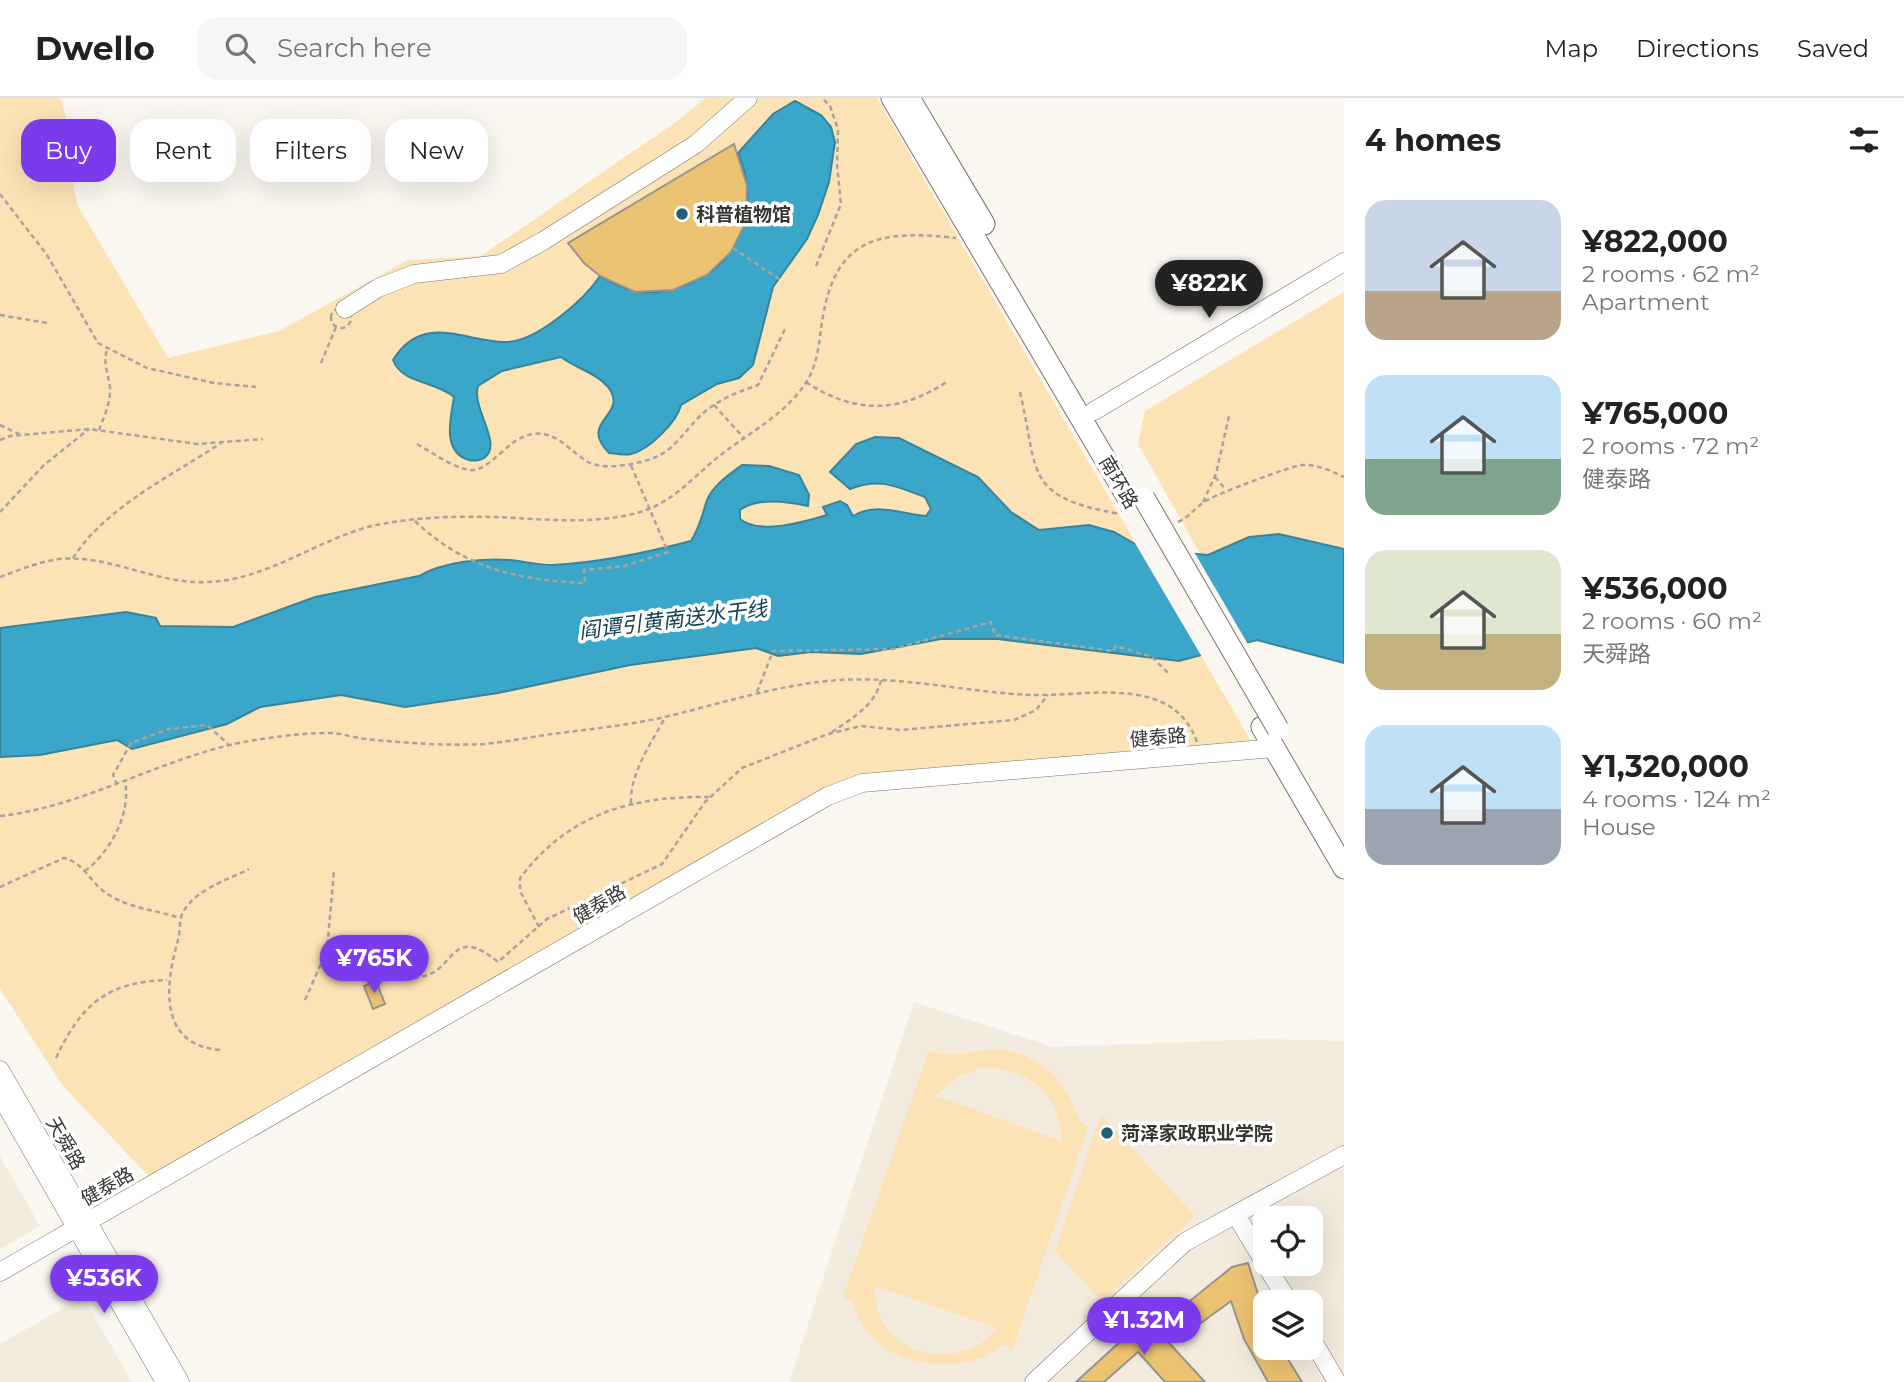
<!DOCTYPE html>
<meta charset="utf-8">
<style>
:root{--surface:#fff;--page:#f6f6f6;--text:#222;--muted:#767676;--line:#e0e0e0;--accent:#7c3aed}
body{margin:0;font-family:Montserrat,"Noto Sans SC",sans-serif;background:var(--page);color:var(--text);height:100vh;display:flex;flex-direction:column;font-size:26px;white-space:nowrap}
*{box-sizing:border-box;margin:0}
p{font-size:23px;color:var(--muted)}
.icon{flex:none;width:38px;height:38px;fill:none;stroke:currentColor;stroke-width:2;stroke-linecap:round;stroke-linejoin:round}
.map{position:relative;flex:1;overflow:hidden}
.panel{display:flex;flex-direction:column;background:var(--surface);width:560px}
.panel>*{flex:none}
.banner{position:absolute;left:21px;top:21px;width:665px;height:63px;display:flex;gap:14px}
.tools{position:absolute;left:1253px;top:1108px;display:grid;gap:14px}
.tools a{display:grid;place-items:center;width:70px;height:70px;border-radius:14px;background:var(--surface);box-shadow:0 7px 28px #0002;font-size:35px}
.price{position:absolute;translate:-50% -60px;padding:0 16px;border-radius:24px;background:var(--accent);color:#fff;font-size:23px;line-height:46px;filter:drop-shadow(0 2px 4px #0008)}
.price::after{content:'';position:absolute;left:50%;top:42px;width:21px;height:16px;margin-left:-10px;background:inherit;clip-path:polygon(0 0,100% 0,50% 100%)}
.price.selected{background:#222;color:#fff}
ul{padding:0;list-style:none}
li{display:flex;align-items:center;gap:21px;height:175px;padding:0 21px}
li span{display:grid;place-items:center;flex:none;width:196px;height:140px;border-radius:21px;color:#555}
li>.icon{margin-inline-start:auto}
span .icon{width:84px;height:84px;fill:#fffc;stroke-width:1}
li b{font-size:30px}
h2{display:flex;justify-content:space-between;align-items:center;height:84px;padding:0 21px;font-size:30px}
.pill{padding:0 24px;border-radius:21px;background:var(--surface);box-shadow:0 7px 28px #0002;font-size:24px;line-height:63px}
.pill.selected{background:var(--accent);color:#fff}
header{display:flex;align-items:center;gap:42px;box-sizing:border-box;height:98px;padding:0 35px;background:var(--surface);border-bottom:2px solid var(--line)}
header strong{font-size:33px}
nav{display:flex;gap:38px;margin-inline-start:auto;font-size:24px}
.search{width:490px;height:63px;background:var(--page);display:flex;align-items:center;gap:18px;box-sizing:border-box;padding:0 24px;border-radius:21px;color:var(--muted);font-size:26px}
main{display:flex;flex:1;min-height:0}
.map>svg:first-child{display:block}
</style>
<header>
<strong>Dwello</strong>
<div class="search"><svg class="icon" aria-label="search" viewBox="0 0 24 24"><circle cx="10" cy="10" r="6"/><path d="M15 15l6 6"/></svg>Search here</div>
<nav><a>Map</a><a>Directions</a><a>Saved</a></nav>
</header>
<main>
<div class="map">
<svg width="1344" height="1284" viewBox="0 0 1344 1284">
<rect width="100%" height="100%" fill="#faf6f0"/>
<path fill="#f3ebde" fill-rule="evenodd" d="M914 904 1053 949 1267 941 1344 943V1284H789ZM1265 1120H1311V1166H1265ZM1265 1204H1311V1250H1265Z
M0 1058 40 1128 0 1151Z
M83 1199 132 1284H0V1246Z"/>
<path fill="#fce3b5" fill-rule="evenodd" d="M0 0H60C74 33 68 73 78 108L168 260 279 233 408 162 481 158 673 26 706 0H877L1256 652 862 685 155 1085 63 988 0 891Z
M1344 194V512L1201 457 1138 346 1145 313Z
M1002 951C1034 957 1056 973 1071 1002 1077 1014 1077 1023 1088 1029L1013 1251 1002 1247C964 1284 863 1268 854 1204L843 1199 929 952C954 962 974 951 1002 951ZM982 970C1029 969 1060 997 1062 1043L936 998 957 979ZM875 1188 997 1230V1231C957 1279 870 1255 875 1188Z
M1101 1017 1195 1118 1102 1204 1055 1153Z"/>
<path fill="#3aa6c9" stroke="#38849b" stroke-width="2" d="M795 3 821 17 831 29 835 44 829 84 818 117 807 141 773 189 753 267 739 280 717 286 681 307C677 324 649 352 631 356 624 358 615 355 609 355 577 322 630 318 608 289 597 275 575 270 561 259L502 273 478 288C471 311 504 346 484 360 480 363 473 363 469 362 441 354 451 318 454 299 436 283 402 286 393 262 424 212 468 246 508 244 538 242 584 202 600 178 610 184 622 191 635 193 652 197 672 192 688 186 743 164 760 107 738 55L773 16Z
M875 339 899 340 978 379 1011 414 1039 432 1089 427 1114 434 1144 451 1208 457 1249 439 1279 436 1344 451V565L1257 542 1179 563 998 541H941L861 556 811 554 778 558 756 550 630 567 498 595 405 609 341 597 260 609 227 626 132 651 117 642 40 657 0 659V530L126 514 156 520 160 528 233 529 315 499 419 478C443 464 481 460 509 462 523 463 538 467 552 467 595 465 649 454 691 443 700 429 702 417 707 402 713 387 730 376 742 367L769 368 799 377 809 397 808 408C786 403 758 399 740 412V421C759 437 804 424 827 417L823 409 840 403 847 407 853 418C877 404 899 416 926 418L931 411 925 399C896 389 882 379 850 391L830 374 856 346Z"/>
<path fill="#faf6f0" d="M1132 440 1145 448 1193 452 1249 548 1202 559Z"/>
<path fill="#ecc273" stroke="#97938d" stroke-width="2" d="M734 46 747 88 746 124 731 154 707 177 673 192 635 194 600 178 584 165 568 145Z
M376 883 385 906 373 911 364 888Z
M1248 1165 1265 1218V1250H1281L1302 1284H1268L1244 1241 1231 1203 1197 1228 1181 1210 1232 1169Z
M1146 1220 1205 1284H1165L1138 1254 1104 1284H1076Z"/>
<g fill="none" stroke-linecap="round" stroke-linejoin="round">
<defs>
<path id="minor" d="M345 211 378 190 414 176 501 166 543 143 696 46 748 0
M1094 313 1344 164
M0 972 180 1284
M0 997 165 1284
M1236 1117 1265 1165
M1265 1166 1289 1204
M0 1174 828 698 862 685 1274 650
M1311 1240 1337 1284
M1034 1284 1185 1144 1344 1057"/>
<path id="major" d="M892 0 1128 400
M909 0 984 126
M1262 629 1344 770"/>
</defs>
<use href="#minor" stroke="#78756f" stroke-width="19"/>
<use href="#major" stroke="#78756f" stroke-width="23"/>
<path stroke="#a7a4a0" stroke-width="2.5" stroke-dasharray="5 3.5" stroke-linecap="butt" d="M0 96 47 157 98 245 147 270 214 285 256 289
M733 150 779 181
M816 168 841 106 837 67 838 31 830 8 822 0
M331 220a10 10 0 1 1 20 0a10 10 0 1 1-20 0Z
M0 217 47 225
M321 265 336 229
M806 284C854 316 899 316 948 283
M1020 294C1039 375 1023 399 1120 416
M714 307 744 340
M0 327 19 336
M99 332C104 319 111 304 110 289 108 275 103 266 107 251
M0 342 10 338 89 331 197 346 263 341
M417 346C433 355 452 369 469 372 493 375 510 331 543 336 561 339 573 355 588 364 604 373 639 366 656 359 675 351 687 330 702 316 719 301 738 294 758 287L785 231
M1215 379 1226 392
M1203 404 1216 376 1229 318
M0 414 44 367 89 331
M415 423C465 471 519 482 585 485L584 472 624 468 668 454 630 365
M1178 424C1189 419 1194 411 1204 404 1216 396 1288 369 1302 367 1317 366 1331 373 1344 379
M73 460C107 408 170 379 221 345
M0 479C19 472 38 464 59 461 110 456 157 487 208 484 267 482 316 442 372 428 412 419 455 418 495 419 544 421 618 430 661 405 683 393 702 371 722 356 752 333 787 315 807 283 819 264 819 240 823 218 837 137 883 132 956 140
M757 594 773 553 893 551 991 524 995 537 1113 553 1116 548 1152 559 1168 575
M832 634C851 621 876 607 881 582
M117 687 113 677 131 645 169 631 207 627 228 646
M631 705C630 674 652 644 666 618
M0 718C89 708 167 656 255 642 280 638 305 635 330 635 342 635 354 640 366 641 406 645 445 648 484 646 507 644 530 639 552 636 591 631 631 627 669 618 722 605 772 589 827 583 896 576 962 594 1031 597 1085 599 1173 575 1197 644
M85 773C111 753 131 716 125 683
M0 789 64 760C83 764 91 785 106 795 127 810 156 812 180 820
M539 829 520 793V780C569 716 630 698 709 699
M323 861C354 873 391 886 425 878 455 870 452 826 498 864L547 821 662 766 705 704 742 670 828 636 861 628 901 632 1014 622 1036 612 1048 597
M305 902 327 852 334 773
M220 952C158 947 165 887 178 842 181 832 178 820 185 811 199 790 228 782 249 771
M56 960C81 907 106 884 167 882"/>
<use href="#minor" stroke="#fff" stroke-width="18"/>
<use href="#major" stroke="#fff" stroke-width="21"/>
<defs>
<path id="major-bridge" d="M1144 400 1278 631"/>
</defs>
<use href="#major-bridge" stroke="#78756f" stroke-width="23" stroke-linecap="butt"/>
<use href="#major-bridge" stroke="#fff" stroke-width="21"/>
</g>
<g fill="#206075" stroke="#fff" stroke-width="2.5">
<circle cx="682" cy="116" r="7"/>
<circle cx="1107" cy="1035" r="7"/>
</g>
<g text-anchor="middle" stroke-width="7" stroke-linejoin="round" paint-order="stroke">
<g font-size="19" font-weight="bold" fill="#353431" stroke="#fff" text-anchor="start">
<text x="696" y="123">科普植物馆</text>
<text x="1121" y="1042">菏泽家政职业学院</text>
</g>
<g font-size="19" fill="#353431" stroke="#fff">
<text transform="translate(1119 384) rotate(60)" y="7">南环路</text>
<text transform="translate(1158 639) rotate(-5)" y="7">健泰路</text>
<text transform="translate(599 806) rotate(-30)" y="7">健泰路</text>
<text transform="translate(66 1045) rotate(60)" y="7">天舜路</text>
<text transform="translate(107 1088) rotate(-30)" y="7">健泰路</text>
</g>
<g font-size="21" font-style="italic" fill="#134151" stroke="#fff">
<text transform="translate(673 522) rotate(-7)" y="7">阎谭引黄南送水干线</text>
</g>
</g>
</svg>
<div class="tools">
<a><svg class="icon" aria-label="locate" viewBox="0 0 24 24"><circle cx="12" cy="12" r="6"/><path d="M12 2v4M12 18v4M2 12h4M18 12h4"/></svg></a>
<a><svg class="icon" aria-label="layers" viewBox="0 0 24 24"><path d="M12 4l9 5-9 5-9-5zM3 14l9 5 9-5"/></svg></a>
</div>
<b class="price selected" style="left:1209px;top:222px">¥822K</b>
<b class="price" style="left:374px;top:897px">¥765K</b>
<b class="price" style="left:104px;top:1217px">¥536K</b>
<b class="price" style="left:1144px;top:1259px">¥1.32M</b>
<div class="banner">
<a class="pill selected">Buy</a>
<a class="pill">Rent</a>
<a class="pill">Filters</a>
<a class="pill">New</a>
</div>
</div>
<section class="panel">
<h2>4 homes<svg class="icon" aria-label="filters" viewBox="0 0 24 24"><path d="M4 7h16M4 17h16"/><circle cx="9" cy="7" r="2"/><circle cx="15" cy="17" r="2"/></svg></h2>
<ul>
<li><span style="background:linear-gradient(#c9d6e8 65%,#b9a48a 0)"><svg class="icon" aria-label="home" viewBox="0 0 24 24"><path d="M3 11l9-7 9 7M6 9v11h12V9"/></svg></span><div><b>¥822,000</b><p>2 rooms · 62 m²</p><p>Apartment</p></div></li>
<li><span style="background:linear-gradient(#bfe0f5 60%,#7fa58c 0)"><svg class="icon" aria-label="home" viewBox="0 0 24 24"><path d="M3 11l9-7 9 7M6 9v11h12V9"/></svg></span><div><b>¥765,000</b><p>2 rooms · 72 m²</p><p>健泰路</p></div></li>
<li><span style="background:linear-gradient(#dfe7d0 60%,#c2b280 0)"><svg class="icon" aria-label="home" viewBox="0 0 24 24"><path d="M3 11l9-7 9 7M6 9v11h12V9"/></svg></span><div><b>¥536,000</b><p>2 rooms · 60 m²</p><p>天舜路</p></div></li>
<li><span style="background:linear-gradient(#bfe0f5 60%,#9aa5b1 0)"><svg class="icon" aria-label="home" viewBox="0 0 24 24"><path d="M3 11l9-7 9 7M6 9v11h12V9"/></svg></span><div><b>¥1,320,000</b><p>4 rooms · 124 m²</p><p>House</p></div></li>
</ul>
</section>
</main>
